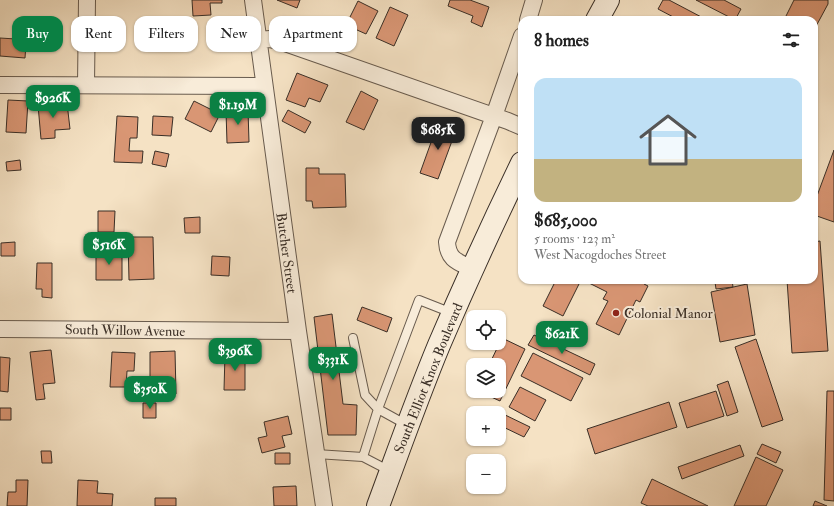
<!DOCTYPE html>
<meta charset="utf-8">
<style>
:root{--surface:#fff;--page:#f2f2f2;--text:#222;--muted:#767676;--accent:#0b8043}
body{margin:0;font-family:"IM FELL Double Pica",serif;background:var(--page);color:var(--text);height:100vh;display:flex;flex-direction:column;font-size:15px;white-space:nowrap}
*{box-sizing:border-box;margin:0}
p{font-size:13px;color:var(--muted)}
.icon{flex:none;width:22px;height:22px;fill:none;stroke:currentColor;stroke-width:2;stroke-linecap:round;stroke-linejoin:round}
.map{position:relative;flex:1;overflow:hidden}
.panel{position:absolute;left:518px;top:16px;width:300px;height:268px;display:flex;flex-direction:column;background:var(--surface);border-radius:12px;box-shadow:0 1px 3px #0004}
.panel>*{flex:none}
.hud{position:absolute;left:12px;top:16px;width:380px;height:36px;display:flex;gap:8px}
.buttons{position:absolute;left:466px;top:310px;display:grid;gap:8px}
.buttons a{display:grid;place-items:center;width:40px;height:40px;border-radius:8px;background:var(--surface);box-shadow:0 1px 3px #0004;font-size:20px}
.price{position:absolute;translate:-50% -34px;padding:0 9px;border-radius:8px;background:var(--accent);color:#fff;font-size:13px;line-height:26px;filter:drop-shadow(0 1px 2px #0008)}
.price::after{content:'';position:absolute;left:50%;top:24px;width:12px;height:9px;margin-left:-6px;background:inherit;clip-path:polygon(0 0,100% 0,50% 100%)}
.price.on{background:#222;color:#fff}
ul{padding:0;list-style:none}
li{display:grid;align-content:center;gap:8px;height:212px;padding:0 16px}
li span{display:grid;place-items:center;height:124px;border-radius:12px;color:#555}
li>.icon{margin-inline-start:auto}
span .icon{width:72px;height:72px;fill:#fffc;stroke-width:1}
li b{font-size:17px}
h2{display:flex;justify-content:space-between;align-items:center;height:48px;padding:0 16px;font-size:17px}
.tag{padding:0 14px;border-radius:12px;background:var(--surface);box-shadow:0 1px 3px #0004;font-size:14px;line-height:36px}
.tag.on{background:var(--accent);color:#fff}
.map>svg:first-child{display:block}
</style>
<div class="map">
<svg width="834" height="506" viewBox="0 0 834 506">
<rect width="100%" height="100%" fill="#f5e2c4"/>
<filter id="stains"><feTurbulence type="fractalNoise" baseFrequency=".005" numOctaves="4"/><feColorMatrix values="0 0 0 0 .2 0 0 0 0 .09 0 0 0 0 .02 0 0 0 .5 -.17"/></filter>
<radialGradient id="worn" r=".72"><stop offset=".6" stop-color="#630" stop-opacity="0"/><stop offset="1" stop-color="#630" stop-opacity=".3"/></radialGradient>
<path fill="#d99674" stroke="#392e26" d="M192 0H222V3H210L211 15 193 16Z
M277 0H300L297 8Z
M450 0H470L489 7 482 27 471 22 473 16 448 6Z
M663 0H669L707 20H679L658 9Z
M696 0H724L741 9 735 20Z
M794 0H828V4L814 30V20H784Z
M358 1 378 11 366 34 346 25Z
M390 7 408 15 394 46 376 38Z
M16 28 27 29 25 58 0 56V38L16 39Z
M297 73 328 85 320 102 309 98 305 107 286 100Z
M361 91 378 100 364 130 346 122Z
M8 100 28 101 26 133 6 132Z
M194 101 220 114 211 132 185 119Z
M67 103 70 129 55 130V138L41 139 38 105Z
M248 110 249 142 227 143 226 111Z
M288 110 311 122 305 133 282 121Z
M117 116 138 117 137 138H130L129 151H143L142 163 114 162Z
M153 116 173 117 171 136 152 135Z
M438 123 456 130 438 179 420 173Z
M834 150V222L814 215V204Z
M155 151 169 154 166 167 152 164Z
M20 160 21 170 7 171 6 162Z
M306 168H319V174H345L346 207 313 208 312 201H306Z
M98 211H115L114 232H98Z
M200 217V233H185L184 218Z
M128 237H153L154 279 129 280Z
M820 241 828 351 792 353 787 280H814V242Z
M15 242V256H1V243Z
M96 251H122V280H96Z
M212 256 230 257 229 276 211 275Z
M37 263H52V298L42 297V289H36Z
M556 280H581L563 316 543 306Z
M583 280H646L644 284 648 286 640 302 636 300 619 335 596 324 608 301 603 299 607 292Z
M732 280 733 287 716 289 715 282Z
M747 284 755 335 720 342 711 292Z
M362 307 392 318 387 332 357 320Z
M332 314 343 404 357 405 356 435H328L314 317Z
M534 335 595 364 590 375 528 345Z
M502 338 525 349 500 401 478 391H499V365H489Z
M756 339 783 420 762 427 735 347Z
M51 350 55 383 43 384 45 399 36 400 30 352Z
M175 351 176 394 150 395V352Z
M112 352 135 353 134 371H127L126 387H110Z
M533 353 583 378 571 401 521 376Z
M225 354H245V390H224Z
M0 357 10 358 8 392 0 391Z
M728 381 738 412 727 416 717 385Z
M520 387 546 400 535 421 509 407Z
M716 391 724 416 687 428 679 403Z
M827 391H834V501L824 500Z
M669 402 677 427 595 454 587 429Z
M143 403H156V418H143Z
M0 408H11V420H0Z
M501 413 530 427 524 437 499 425V417Z
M288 416 292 434 282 436 285 447 262 453 258 438 267 436 264 422Z
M762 444 781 452 776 463 757 454Z
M740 445 744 456 682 479 678 467Z
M41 451H51L52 463H42Z
M275 453H290V464H275Z
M756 457 783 470 766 506H734Z
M652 479 708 506H648L641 503Z
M16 480H28L27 506H7L8 492H16Z
M78 480 98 481 97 493 113 494 112 506H77Z
M296 486 297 506H274L273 487Z
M155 498H176V506H155Z
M815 501 827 506H813Z"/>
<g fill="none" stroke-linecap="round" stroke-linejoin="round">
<defs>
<path id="service" d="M353 338 365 395 378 409 407 425
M316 454 363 457 390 471
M363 457 378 409 419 300 452 313"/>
<path id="minor" d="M253 0 298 331 324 506
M528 20 534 0
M259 40 270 39 282 42 508 121 522 127
M0 85 264 86
M86 85 87 0
M473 269C458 262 448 260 447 242L494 116 522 36
M0 329 298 331"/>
<path id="secondary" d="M597 20 608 0
M378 506C398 452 417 398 439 345 465 284 493 223 522 163"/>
</defs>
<use href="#service" stroke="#685b4e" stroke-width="10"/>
<use href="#minor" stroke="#685b4e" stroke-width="18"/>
<use href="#secondary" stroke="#392e26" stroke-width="24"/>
<use href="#service" stroke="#f8ecd9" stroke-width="8"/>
<use href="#minor" stroke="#f8ecd9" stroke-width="16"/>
<use href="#secondary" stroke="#f8ecd9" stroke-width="22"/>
</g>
<circle fill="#8f2418" stroke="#f8ecd9" stroke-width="1.5" cx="616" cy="313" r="4"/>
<g text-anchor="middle" stroke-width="4" stroke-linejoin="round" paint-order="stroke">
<g font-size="14" fill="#392e26" stroke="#f8ecd9">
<text transform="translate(287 253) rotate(82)" y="5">Butcher Street</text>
<text transform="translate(125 330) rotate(1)" y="5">South Willow Avenue</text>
<text transform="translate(428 378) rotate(-68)" y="5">South Elliot Knox Boulevard</text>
</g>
<g font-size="14" fill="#392e26" stroke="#f8ecd9" text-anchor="start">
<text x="624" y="318">Colonial Manor</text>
</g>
</g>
<rect width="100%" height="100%" filter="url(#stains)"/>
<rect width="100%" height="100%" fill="url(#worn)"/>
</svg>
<div class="buttons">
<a><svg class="icon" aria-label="locate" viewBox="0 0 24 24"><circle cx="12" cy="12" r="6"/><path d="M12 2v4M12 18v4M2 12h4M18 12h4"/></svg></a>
<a><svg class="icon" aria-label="layers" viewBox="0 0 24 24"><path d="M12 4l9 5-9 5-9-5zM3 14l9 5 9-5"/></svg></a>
<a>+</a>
<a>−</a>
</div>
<b class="price" style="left:53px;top:119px">$926K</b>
<b class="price" style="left:238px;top:126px">$1.19M</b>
<b class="price on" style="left:438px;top:151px">$685K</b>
<b class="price" style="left:109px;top:266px">$516K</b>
<b class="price" style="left:562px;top:355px">$621K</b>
<b class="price" style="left:235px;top:372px">$396K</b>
<b class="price" style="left:333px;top:381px">$331K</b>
<b class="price" style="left:150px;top:410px">$350K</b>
<div class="hud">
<a class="tag on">Buy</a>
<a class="tag">Rent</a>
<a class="tag">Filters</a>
<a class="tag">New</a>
<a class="tag">Apartment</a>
</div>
<section class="panel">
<h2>8 homes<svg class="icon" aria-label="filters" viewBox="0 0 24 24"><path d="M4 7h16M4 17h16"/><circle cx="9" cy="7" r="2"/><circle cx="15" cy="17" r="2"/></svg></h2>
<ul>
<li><span style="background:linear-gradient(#bfe0f5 65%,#c2b280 0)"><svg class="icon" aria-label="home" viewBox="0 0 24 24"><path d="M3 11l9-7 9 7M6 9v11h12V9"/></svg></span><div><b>$685,000</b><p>5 rooms · 123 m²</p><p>West Nacogdoches Street</p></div></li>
</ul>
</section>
</div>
